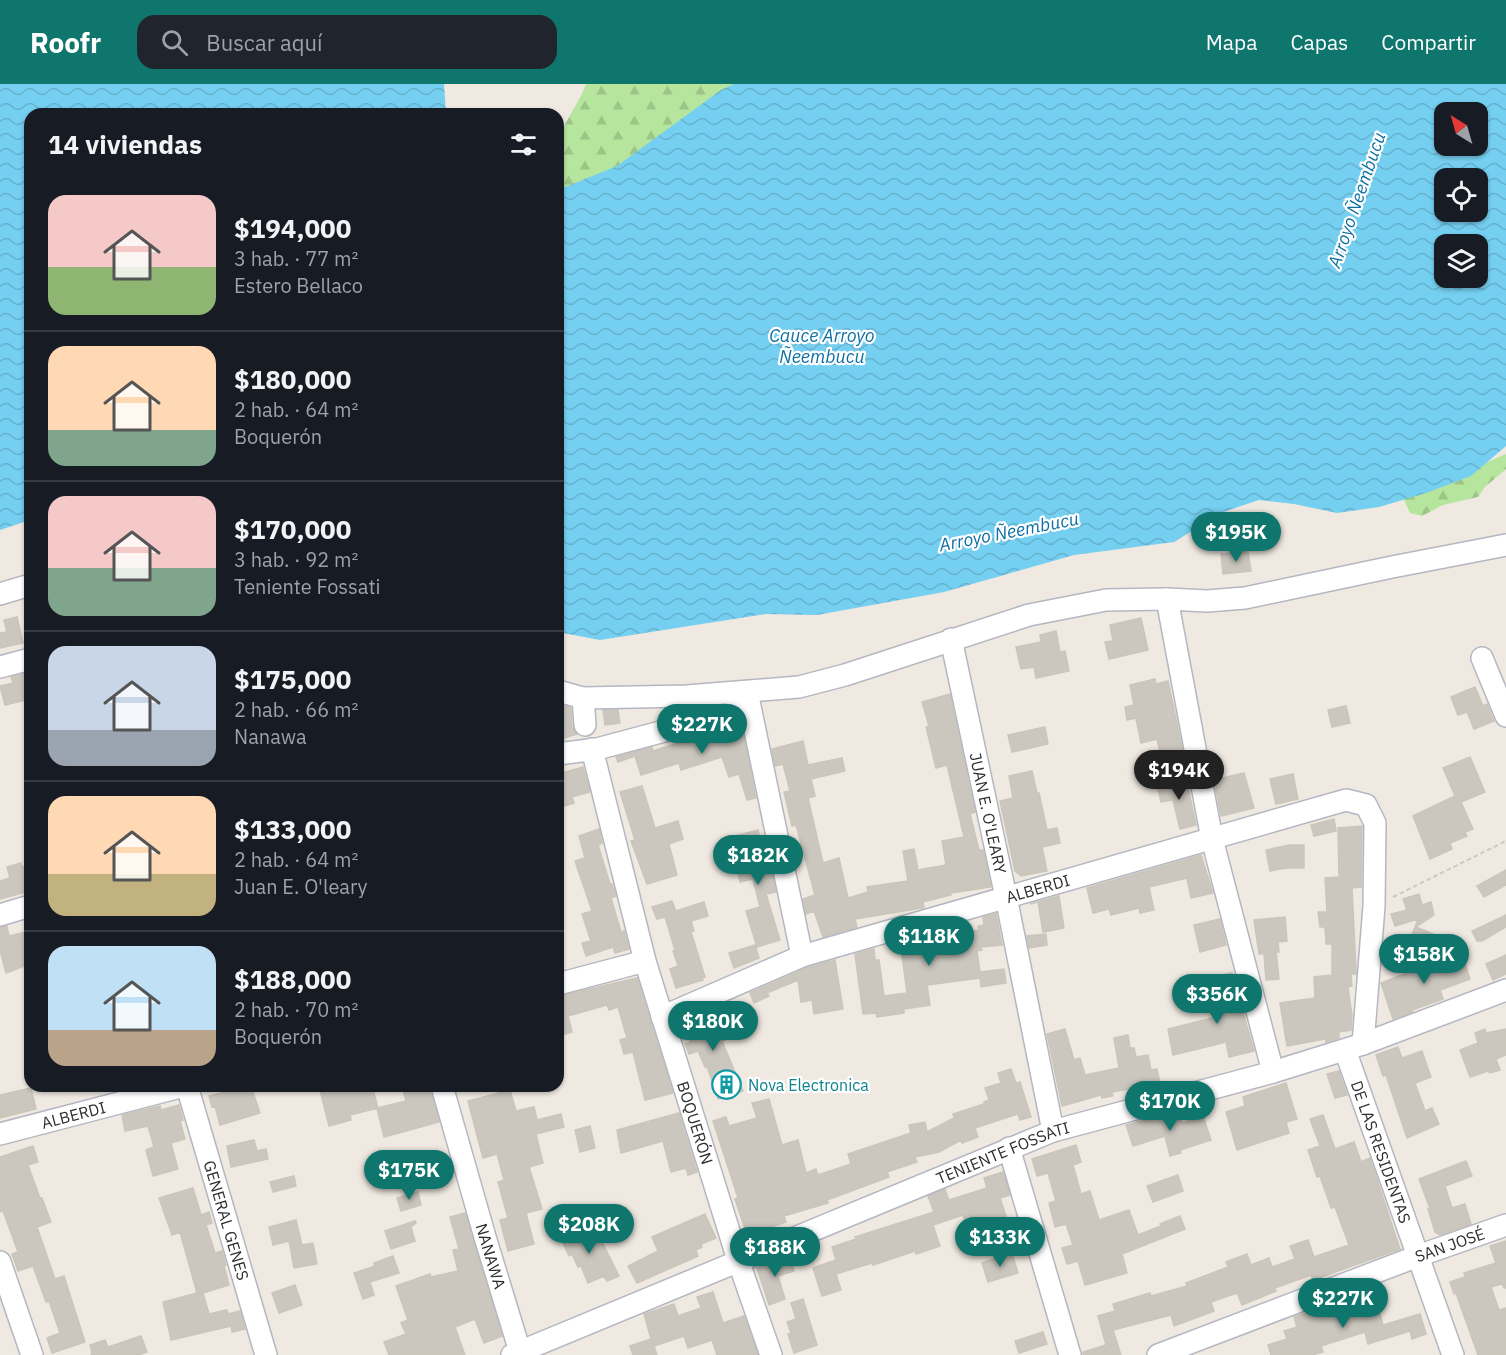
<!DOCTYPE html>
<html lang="es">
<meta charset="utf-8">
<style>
:root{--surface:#171b24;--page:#20242c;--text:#f1f3f6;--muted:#9ea1a6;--line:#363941;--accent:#0f766e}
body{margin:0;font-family:"IBM Plex Sans",sans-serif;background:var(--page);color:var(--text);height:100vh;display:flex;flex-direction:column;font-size:22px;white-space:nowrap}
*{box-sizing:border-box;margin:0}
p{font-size:20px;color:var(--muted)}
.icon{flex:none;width:33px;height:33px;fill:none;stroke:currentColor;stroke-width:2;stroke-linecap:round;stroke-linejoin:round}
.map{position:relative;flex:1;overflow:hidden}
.side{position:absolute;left:24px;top:24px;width:540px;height:984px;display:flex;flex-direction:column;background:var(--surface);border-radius:18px;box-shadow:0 2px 4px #0004}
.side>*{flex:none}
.needle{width:39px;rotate:323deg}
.controls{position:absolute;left:1434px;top:18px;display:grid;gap:12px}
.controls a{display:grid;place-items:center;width:54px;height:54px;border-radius:12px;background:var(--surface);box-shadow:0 2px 4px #0004;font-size:30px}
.price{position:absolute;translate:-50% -51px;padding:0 14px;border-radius:21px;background:var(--accent);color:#fff;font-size:20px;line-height:39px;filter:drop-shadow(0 2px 3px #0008)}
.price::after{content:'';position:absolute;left:50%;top:36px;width:18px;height:14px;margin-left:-9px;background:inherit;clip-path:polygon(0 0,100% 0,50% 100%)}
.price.current{background:#222;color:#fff}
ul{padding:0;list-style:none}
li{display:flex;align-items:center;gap:18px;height:150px;padding:0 24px}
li+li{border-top:2px solid var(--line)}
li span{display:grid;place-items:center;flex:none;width:168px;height:120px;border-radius:18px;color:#555}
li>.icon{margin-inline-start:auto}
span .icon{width:72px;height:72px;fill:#fffc;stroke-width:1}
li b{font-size:26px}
h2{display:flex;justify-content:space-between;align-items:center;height:72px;padding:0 24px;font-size:26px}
header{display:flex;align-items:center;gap:36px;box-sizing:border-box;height:84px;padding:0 30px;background:var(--accent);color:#fff}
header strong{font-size:28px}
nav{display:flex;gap:33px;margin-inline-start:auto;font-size:21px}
.search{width:420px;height:54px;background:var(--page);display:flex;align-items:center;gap:15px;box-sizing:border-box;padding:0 21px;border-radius:18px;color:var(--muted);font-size:22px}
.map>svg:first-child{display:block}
</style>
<header>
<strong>Roofr</strong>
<div class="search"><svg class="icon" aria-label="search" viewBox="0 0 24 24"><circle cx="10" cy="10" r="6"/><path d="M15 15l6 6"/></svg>Buscar aquí</div>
<nav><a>Mapa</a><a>Capas</a><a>Compartir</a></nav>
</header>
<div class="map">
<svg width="1506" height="1271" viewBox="0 0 1506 1271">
<defs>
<pattern id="forest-firs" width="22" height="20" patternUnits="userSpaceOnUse" patternTransform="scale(1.5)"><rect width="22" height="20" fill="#b6e59e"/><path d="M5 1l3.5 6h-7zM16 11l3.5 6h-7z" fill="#9dc588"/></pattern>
<pattern id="water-waves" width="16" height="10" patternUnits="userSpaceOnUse" patternTransform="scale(1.5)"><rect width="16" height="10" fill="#75cff0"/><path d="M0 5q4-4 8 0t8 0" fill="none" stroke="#66b2ce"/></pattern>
</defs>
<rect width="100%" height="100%" fill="#efe9e1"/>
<path fill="url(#forest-firs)" d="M586 0H803L558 127V53L582 10Z
M1444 194 1485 379 1506 370V385L1485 403 1478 413 1443 421 1422 432 1410 429 1400 407Z"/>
<path fill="url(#water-waves)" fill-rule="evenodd" d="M0 0H444L446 30H30V436L0 446Z
M734 0H1506V362L1471 392 1426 409 1379 423 1337 429 1294 420 1259 416 1223 428 1174 458 1074 471 944 508 817 531 766 530 600 556 558 548V106L617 82 721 6ZM1444 28H1478V62H1444ZM1444 94H1478V128H1444ZM1444 160H1478V194H1444Z"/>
<path fill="#cbc7bf" stroke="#cbc5ba" stroke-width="1.5" d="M1248 467 1251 487 1223 490 1221 470Z
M17 533 23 559 0 564V549L7 548 4 536Z
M1141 534 1148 566 1109 575 1105 558 1113 557 1110 541Z
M1056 547 1060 568 1065 567 1069 587 1036 594 1034 583 1021 585 1016 563 1041 558 1040 551Z
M25 589 27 594 30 593V615L5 621 0 602 13 599 11 593Z
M1155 595 1156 600 1168 597 1183 668 1161 673 1157 655 1141 659 1136 634 1127 636 1125 623 1134 621 1130 601Z
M1475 603 1483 622 1487 620 1494 637 1474 645 1467 628 1458 631 1451 613Z
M950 610 975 728 970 730 979 766H983L991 803 951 809V811L923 818 924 824H922L855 835 857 843 823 853 814 827 806 830 803 815 815 811 796 741 792 742 784 708 790 707 783 680 775 682 772 665 803 657 808 681 842 674 845 687 811 695 815 712 808 714 823 779 839 774 848 814 868 808 867 803 908 797 903 767 914 765 918 786 946 781 942 757 964 753 947 681 936 684 926 643 929 642 922 618Z
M566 622 571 624 572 643 577 650 561 655 560 652 558 653V625Z
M1346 622 1350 639 1332 643 1328 626Z
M603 626H618L620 639 605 641Z
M741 640 756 714 747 716 739 690 729 693 722 673 681 686 679 679 641 691 635 672 618 678 616 673 652 663 653 667 697 653V652Z
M1045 643 1048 660 1012 668 1008 651Z
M1470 673 1485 708 1461 718 1473 745 1465 748 1467 752 1450 759 1452 765 1430 775 1413 732 1455 712 1443 684Z
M583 683 590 708 572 713 574 719 558 724V690Z
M1032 687 1037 709H1039L1047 746 1057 744 1060 759 1042 763 1047 787 1021 792 1015 787 1000 717 1013 714 1009 692Z
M1244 689 1254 724 1221 732 1214 696Z
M1293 690 1298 715 1276 720 1270 695Z
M1186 694 1196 741 1180 745 1173 716 1161 718 1157 701Z
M642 702 655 744 678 737 683 755 669 760 677 791 647 800 631 757 635 756 620 708Z
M1334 735 1336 747 1314 752 1311 741Z
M1362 742 1361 803 1352 804 1356 887V890H1351L1352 902 1348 903 1352 932 1351 946 1339 948V954L1326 958 1325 955 1287 962 1280 919 1315 914 1314 893 1332 891V860H1326L1325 843H1320L1318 828H1327L1325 794 1339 793 1338 744Z
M599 745 602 759 598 761 610 800H612L616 812 611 814 621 848 624 847 629 865 615 869 613 863 586 872 582 859 591 857 582 830 592 827 575 777 585 774 579 752Z
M758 746 762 764 766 763 776 808 766 810 780 856 757 863 746 827 760 823 753 795 740 798 737 781 741 780 735 752Z
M1289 761H1304V784H1286L1270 787 1266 766Z
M1201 771 1213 809 1191 814 1187 794 1149 803 1154 826 1140 829 1139 824 1111 831 1109 825 1093 829 1087 804Z
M21 779 22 783 30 781V807L0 815V797L10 794 7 783Z
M1506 786V801L1484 813 1477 802Z
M1419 810 1422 821 1431 818 1434 831 1416 843 1433 850 1424 875 1405 869 1418 835 1395 842 1391 830 1407 826 1403 815Z
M1059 812 1064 844 1043 848 1038 818 1030 820Z
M672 817 676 827 704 818 708 832 691 837 694 847 691 848 705 893 702 894 703 896 676 904 670 885 678 882 673 867 675 866 665 833 657 835 652 823Z
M996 830 1002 861 981 863 982 866 977 867 980 888 1004 885 1006 899 981 903 980 894 927 901 930 921 904 925V929L877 933 876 929 863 930 855 870 874 865 875 876H879L884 912 907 909 900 857 943 845 944 851 979 846 978 842 984 841 983 833Z
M1506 831V843L1482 857H1477L1472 847Z
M1285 833 1287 857 1278 858 1279 868H1276L1279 895 1266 896 1264 870H1259L1254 836Z
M1220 835 1226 861 1200 868 1194 841Z
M7 842 9 852 30 847V865L23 866 27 881 6 889 0 866V843Z
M1046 850 1047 861 1029 864 1027 852Z
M755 861 759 874 734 884 729 869Z
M1461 868 1470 895 1440 906 1443 915 1412 926 1413 928 1393 935 1381 899Z
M1506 871V890L1493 896 1486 880Z
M835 876 843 925 814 930 812 916 801 918 798 896 767 909 769 912 754 919 750 909 806 884Z
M1232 889 1254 967 1229 973 1226 958 1173 971 1168 945 1220 932 1213 893Z
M637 894 673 1009 645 1016 633 968 624 970 620 956 627 954 618 923 609 926 607 921 568 932 572 948 558 952V912Z
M721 921 724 929 716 933 725 956 722 957 743 1007 718 1015 707 982 705 983 698 967 689 970 685 960 691 958 686 947 691 945 687 936Z
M1065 945 1074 976 1080 974 1085 991 1119 984 1114 954 1128 951 1130 964H1134L1136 973 1148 971 1151 986 1157 985 1160 1000 1112 1008 1113 1012 1102 1014 1101 1011 1062 1022 1047 950Z
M1485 945 1486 949 1506 945V971L1496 975 1500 986 1490 989 1488 987 1470 993 1460 966 1478 959 1475 949Z
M1398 963 1402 974 1422 967 1431 993 1415 999 1425 1027 1432 1024 1439 1040 1407 1054 1386 991 1383 992 1376 971Z
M1011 985 1016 999 1020 998 1031 1033 1020 1036 1018 1030 975 1044 978 1053 962 1059 961 1056 939 1068 915 1073 917 1078 887 1088 889 1093 827 1116 828 1119 784 1132 786 1138 747 1151 735 1115 738 1114 713 1037 726 1033 729 1042 757 1034 752 1019 769 1015 782 1061 798 1056 806 1089 816 1085 818 1091 851 1080 848 1070 911 1049 909 1041 925 1038 927 1048 954 1034 953 1030 984 1020V1018L989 1016 985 1004 1001 999 998 989Z
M1339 987 1347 1011 1335 1014 1327 990Z
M1286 999 1297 1035 1286 1038 1289 1049 1237 1066 1226 1028 1245 1022 1243 1013Z
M227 1002H251L260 1029 220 1041 215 1022 212 1023 209 1012 228 1007Z
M319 1002H372L378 1024 350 1031 351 1036 329 1042Z
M402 1002H430L439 1038 384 1053 377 1024 406 1017Z
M31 1004 36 1025 0 1034V1011Z
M510 1006 516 1027 534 1023 537 1036 561 1030 564 1043 536 1050 543 1079 529 1083 542 1125 526 1129 534 1160 508 1167 500 1136 508 1134 498 1098 504 1096 497 1070 483 1074 468 1017Z
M179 1021 183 1036 180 1037 185 1055 171 1059 178 1085 153 1092 146 1066 154 1063 148 1042 125 1047 122 1031 160 1022 161 1026Z
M1179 1028 1182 1039 1203 1032 1211 1056 1180 1066 1181 1069 1170 1072 1165 1052 1133 1062 1126 1041Z
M679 1029 697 1088 688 1091 686 1084 671 1088 663 1057 621 1069 617 1046Z
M1323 1031 1335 1065 1354 1058 1361 1078 1370 1074 1400 1165 1313 1196 1311 1191 1275 1204 1276 1207 1242 1221 1237 1209 1211 1218 1214 1227 1174 1242 1171 1231 1113 1246 1121 1271H1083V1268L1106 1261 1098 1232 1115 1227 1113 1220 1150 1209 1151 1212 1187 1202 1186 1199 1228 1183 1226 1178 1247 1170 1251 1181 1269 1174 1272 1183 1295 1175 1290 1162 1308 1156 1314 1173 1349 1161 1335 1123 1331 1124 1320 1092 1317 1093 1308 1066 1320 1062 1310 1035Z
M590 1042 595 1064 580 1068 575 1046Z
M254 1056 257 1067 266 1065 268 1075 231 1083 227 1062Z
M1076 1061 1081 1078 1073 1081 1081 1110 1090 1107 1099 1136 1129 1126 1138 1151 1161 1142 1160 1140 1180 1132 1185 1145 1122 1170 1127 1189 1085 1201 1078 1177 1067 1180 1062 1164 1073 1161 1066 1140 1055 1143 1049 1119 1056 1117 1048 1089 1037 1092 1032 1075Z
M33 1062 38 1078 28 1081 40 1114H42L51 1138 37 1143 55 1195 64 1192 85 1258 52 1269 47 1254 60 1249 49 1217 46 1218 33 1182 18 1187 12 1170 18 1168 3 1127 0 1128V1073Z
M1466 1077 1472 1092 1445 1102 1452 1124 1465 1120 1471 1140 1440 1151 1435 1148 1428 1125H1430L1419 1095Z
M1003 1088 1010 1111 1000 1114 1009 1141 970 1153 963 1131 933 1141 940 1162 916 1170 915 1167 873 1181 872 1179 836 1190 841 1206 822 1212 813 1184 836 1176 832 1163 856 1155 855 1153 934 1128 928 1112 945 1105 949 1116 987 1104 984 1094Z
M1178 1091 1183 1107 1153 1118 1147 1102Z
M294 1092 296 1102 273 1108 270 1098Z
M193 1104 201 1131 209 1128 212 1139 206 1141 215 1169 222 1167 226 1181 224 1182 229 1201 203 1209 209 1230 227 1226 228 1230 240 1227 245 1245 232 1248 231 1242 171 1256 163 1218 197 1209 180 1148 172 1151 159 1114Z
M418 1108 421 1121 401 1127 397 1114Z
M465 1129 502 1252 484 1259 475 1235 455 1243 465 1271H389L384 1258 406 1250 401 1239 408 1236 396 1202 430 1190 431 1193 458 1187 453 1166 459 1165 450 1133Z
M705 1130 716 1154 701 1160 702 1163 696 1166 698 1172 637 1199 628 1182 658 1167 652 1153Z
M296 1136 302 1161 313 1159 317 1180 294 1184 289 1157 273 1161 269 1143Z
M415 1137 416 1139 409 1144 411 1143 415 1157 391 1165 385 1147Z
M582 1142 588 1155 598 1150 619 1192 607 1197 604 1192 588 1199 581 1182 578 1183 572 1170 569 1172 560 1152Z
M1506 1157V1204H1504L1502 1200 1491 1203 1499 1226 1506 1224V1271H1478L1456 1209 1454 1210 1450 1198 1465 1193 1464 1189 1496 1179 1490 1162Z
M1012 1169 1018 1189 988 1198 982 1179Z
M789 1170 794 1187 778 1192 785 1215 769 1221 757 1184Z
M393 1172 399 1189 370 1198 374 1211 363 1215 354 1189 375 1182 374 1179Z
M295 1201 302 1221 279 1229 272 1209Z
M713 1208 723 1239 744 1232 758 1271H717L712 1256 688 1264 684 1252 654 1262 657 1271H633L630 1262 651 1255 644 1230 674 1220 678 1232 701 1224 697 1213Z
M1375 1213 1383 1241 1420 1230 1426 1250 1412 1255 1410 1247 1368 1260 1365 1248 1321 1262 1323 1268 1312 1271H1271L1268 1261 1287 1255 1284 1247 1297 1243 1294 1233 1311 1228 1312 1231Z
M803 1215 817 1261 794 1269 788 1250 791 1249 787 1238 796 1235 791 1219Z
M1043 1248 1047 1260 1019 1269 1015 1257Z
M141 1252 147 1268 139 1271H91L92 1268 90 1261 105 1256 108 1263Z"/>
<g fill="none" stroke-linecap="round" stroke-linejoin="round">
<defs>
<g id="minor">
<path d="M0 510 30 501"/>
<path d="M1167 515 1212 755 1273 988"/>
<path id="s1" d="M951 555 1006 813 1053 1047"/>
<path d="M1482 574 1506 632"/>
<path d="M0 583 30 575"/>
<path d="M558 607 583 614 687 612 799 603 845 591 1029 531 1106 516 1167 515 1207 517 1245 514 1392 483 1506 461"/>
<path d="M747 608 802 872"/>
<path d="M583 614 585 641"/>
<path id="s2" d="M592 665 645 877 738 1176 771 1271"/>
<path d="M558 670 597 665 750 624"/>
<path d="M0 831 30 822"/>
<path d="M558 900 645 877"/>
<path id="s3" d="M662 933 802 872 1346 716 1366 721 1375 739 1374 822 1363 960"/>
<path id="s4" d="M1345 966 1453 1271"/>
<path id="s5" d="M187 1002 266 1271"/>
<path id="s6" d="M442 1002 485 1153 521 1271"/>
<path id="s7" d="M0 1050 184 1002"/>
<path d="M1009 1064 1070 1271"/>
<path d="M0 1178 32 1271"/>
<path id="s8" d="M512 1271 1053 1047 1273 988 1363 960 1506 906"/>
<path id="s9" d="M1158 1271 1418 1172 1506 1141"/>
</g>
</defs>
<use href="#minor" stroke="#b4b7c1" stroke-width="24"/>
<path stroke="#c9c9c9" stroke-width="2" stroke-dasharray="4.5 3" stroke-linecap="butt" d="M1393 813 1506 757"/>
<use href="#minor" stroke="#fff" stroke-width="21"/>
</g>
<defs>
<symbol id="building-ring" viewBox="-11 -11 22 22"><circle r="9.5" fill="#fff" stroke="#0f9aa8" stroke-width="1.5"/><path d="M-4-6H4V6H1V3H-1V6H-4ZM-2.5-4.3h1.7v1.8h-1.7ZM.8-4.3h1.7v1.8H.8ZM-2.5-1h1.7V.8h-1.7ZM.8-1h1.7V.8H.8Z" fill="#0f9aa8"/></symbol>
</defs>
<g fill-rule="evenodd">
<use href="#building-ring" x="710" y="984" width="33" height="33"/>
</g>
<g text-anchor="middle" stroke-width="4.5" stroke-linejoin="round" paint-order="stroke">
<g font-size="16" fill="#2e2e2e" stroke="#fff">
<text dy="6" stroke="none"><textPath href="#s1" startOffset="178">JUAN E. O'LEARY</textPath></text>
<text dy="6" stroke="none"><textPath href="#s3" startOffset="398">ALBERDI</textPath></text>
<text dy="6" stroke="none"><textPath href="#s7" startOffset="76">ALBERDI</textPath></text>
<text dy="6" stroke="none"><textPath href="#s2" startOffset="388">BOQUERÓN</textPath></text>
<text dy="6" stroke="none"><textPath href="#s4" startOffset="108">DE LAS RESIDENTAS</textPath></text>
<text dy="6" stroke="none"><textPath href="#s8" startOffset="531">TENIENTE FOSSATI</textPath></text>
<text dy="6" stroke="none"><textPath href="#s5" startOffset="140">GENERAL GENES</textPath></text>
<text dy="6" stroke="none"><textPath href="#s9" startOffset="312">SAN JOSÉ</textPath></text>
<text dy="6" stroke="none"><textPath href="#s6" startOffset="177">NANAWA</textPath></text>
</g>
<g font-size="16" fill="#0d838f" stroke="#fff" text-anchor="start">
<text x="748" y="1007">Nova Electronica</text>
</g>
<g font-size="18" font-style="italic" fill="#0d6fa3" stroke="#fff">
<text transform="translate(1357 116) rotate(-71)" y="6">Arroyo Ñeembucu</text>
<text x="822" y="258">Cauce Arroyo<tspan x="822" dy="21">Ñeembucu</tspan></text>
<text transform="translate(1009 448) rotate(-11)" y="6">Arroyo Ñeembucu</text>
</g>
</g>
</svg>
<div class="controls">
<a><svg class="needle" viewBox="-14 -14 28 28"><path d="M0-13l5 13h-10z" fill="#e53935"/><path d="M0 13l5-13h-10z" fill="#9ea1a6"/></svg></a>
<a><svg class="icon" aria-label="locate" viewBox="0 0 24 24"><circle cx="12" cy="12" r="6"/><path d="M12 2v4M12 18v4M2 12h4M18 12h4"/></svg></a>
<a><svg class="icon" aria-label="layers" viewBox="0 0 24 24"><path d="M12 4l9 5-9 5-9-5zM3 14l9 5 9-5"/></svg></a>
</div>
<b class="price" style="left:1236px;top:479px">$195K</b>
<b class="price" style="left:702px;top:671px">$227K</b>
<b class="price current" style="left:1179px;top:717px">$194K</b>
<b class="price" style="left:758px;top:802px">$182K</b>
<b class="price" style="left:929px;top:883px">$118K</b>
<b class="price" style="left:1424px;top:901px">$158K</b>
<b class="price" style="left:1217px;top:941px">$356K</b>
<b class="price" style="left:713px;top:968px">$180K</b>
<b class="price" style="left:1170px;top:1048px">$170K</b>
<b class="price" style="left:409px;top:1117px">$175K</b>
<b class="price" style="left:589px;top:1171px">$208K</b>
<b class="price" style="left:1000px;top:1184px">$133K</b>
<b class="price" style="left:775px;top:1194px">$188K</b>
<b class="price" style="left:1343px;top:1245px">$227K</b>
<section class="side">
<h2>14 viviendas<svg class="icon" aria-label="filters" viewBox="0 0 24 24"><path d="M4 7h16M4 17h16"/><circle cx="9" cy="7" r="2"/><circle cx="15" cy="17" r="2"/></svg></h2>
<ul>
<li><span style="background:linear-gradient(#f6c9c9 60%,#8fb573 0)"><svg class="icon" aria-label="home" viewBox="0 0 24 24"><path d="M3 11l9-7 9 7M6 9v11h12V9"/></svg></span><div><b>$194,000</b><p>3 hab. · 77 m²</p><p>Estero Bellaco</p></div></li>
<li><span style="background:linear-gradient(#ffd9b3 70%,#7fa58c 0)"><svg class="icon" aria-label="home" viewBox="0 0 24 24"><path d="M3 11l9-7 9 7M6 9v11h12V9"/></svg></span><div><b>$180,000</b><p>2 hab. · 64 m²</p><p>Boquerón</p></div></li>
<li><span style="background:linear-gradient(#f6c9c9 60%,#7fa58c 0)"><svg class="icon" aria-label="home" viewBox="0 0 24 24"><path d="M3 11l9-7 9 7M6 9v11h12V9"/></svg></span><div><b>$170,000</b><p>3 hab. · 92 m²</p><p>Teniente Fossati</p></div></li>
<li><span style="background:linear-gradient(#c9d6e8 70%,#9aa5b1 0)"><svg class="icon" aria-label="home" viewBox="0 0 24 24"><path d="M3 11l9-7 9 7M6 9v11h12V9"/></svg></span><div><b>$175,000</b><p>2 hab. · 66 m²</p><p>Nanawa</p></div></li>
<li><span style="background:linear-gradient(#ffd9b3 65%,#c2b280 0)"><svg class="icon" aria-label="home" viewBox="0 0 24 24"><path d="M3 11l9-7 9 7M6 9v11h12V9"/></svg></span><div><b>$133,000</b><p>2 hab. · 64 m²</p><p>Juan E. O'leary</p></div></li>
<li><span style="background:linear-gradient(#bfe0f5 70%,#b9a48a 0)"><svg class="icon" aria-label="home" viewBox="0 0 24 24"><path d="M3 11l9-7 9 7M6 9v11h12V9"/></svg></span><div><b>$188,000</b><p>2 hab. · 70 m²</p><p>Boquerón</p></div></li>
</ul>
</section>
</div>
